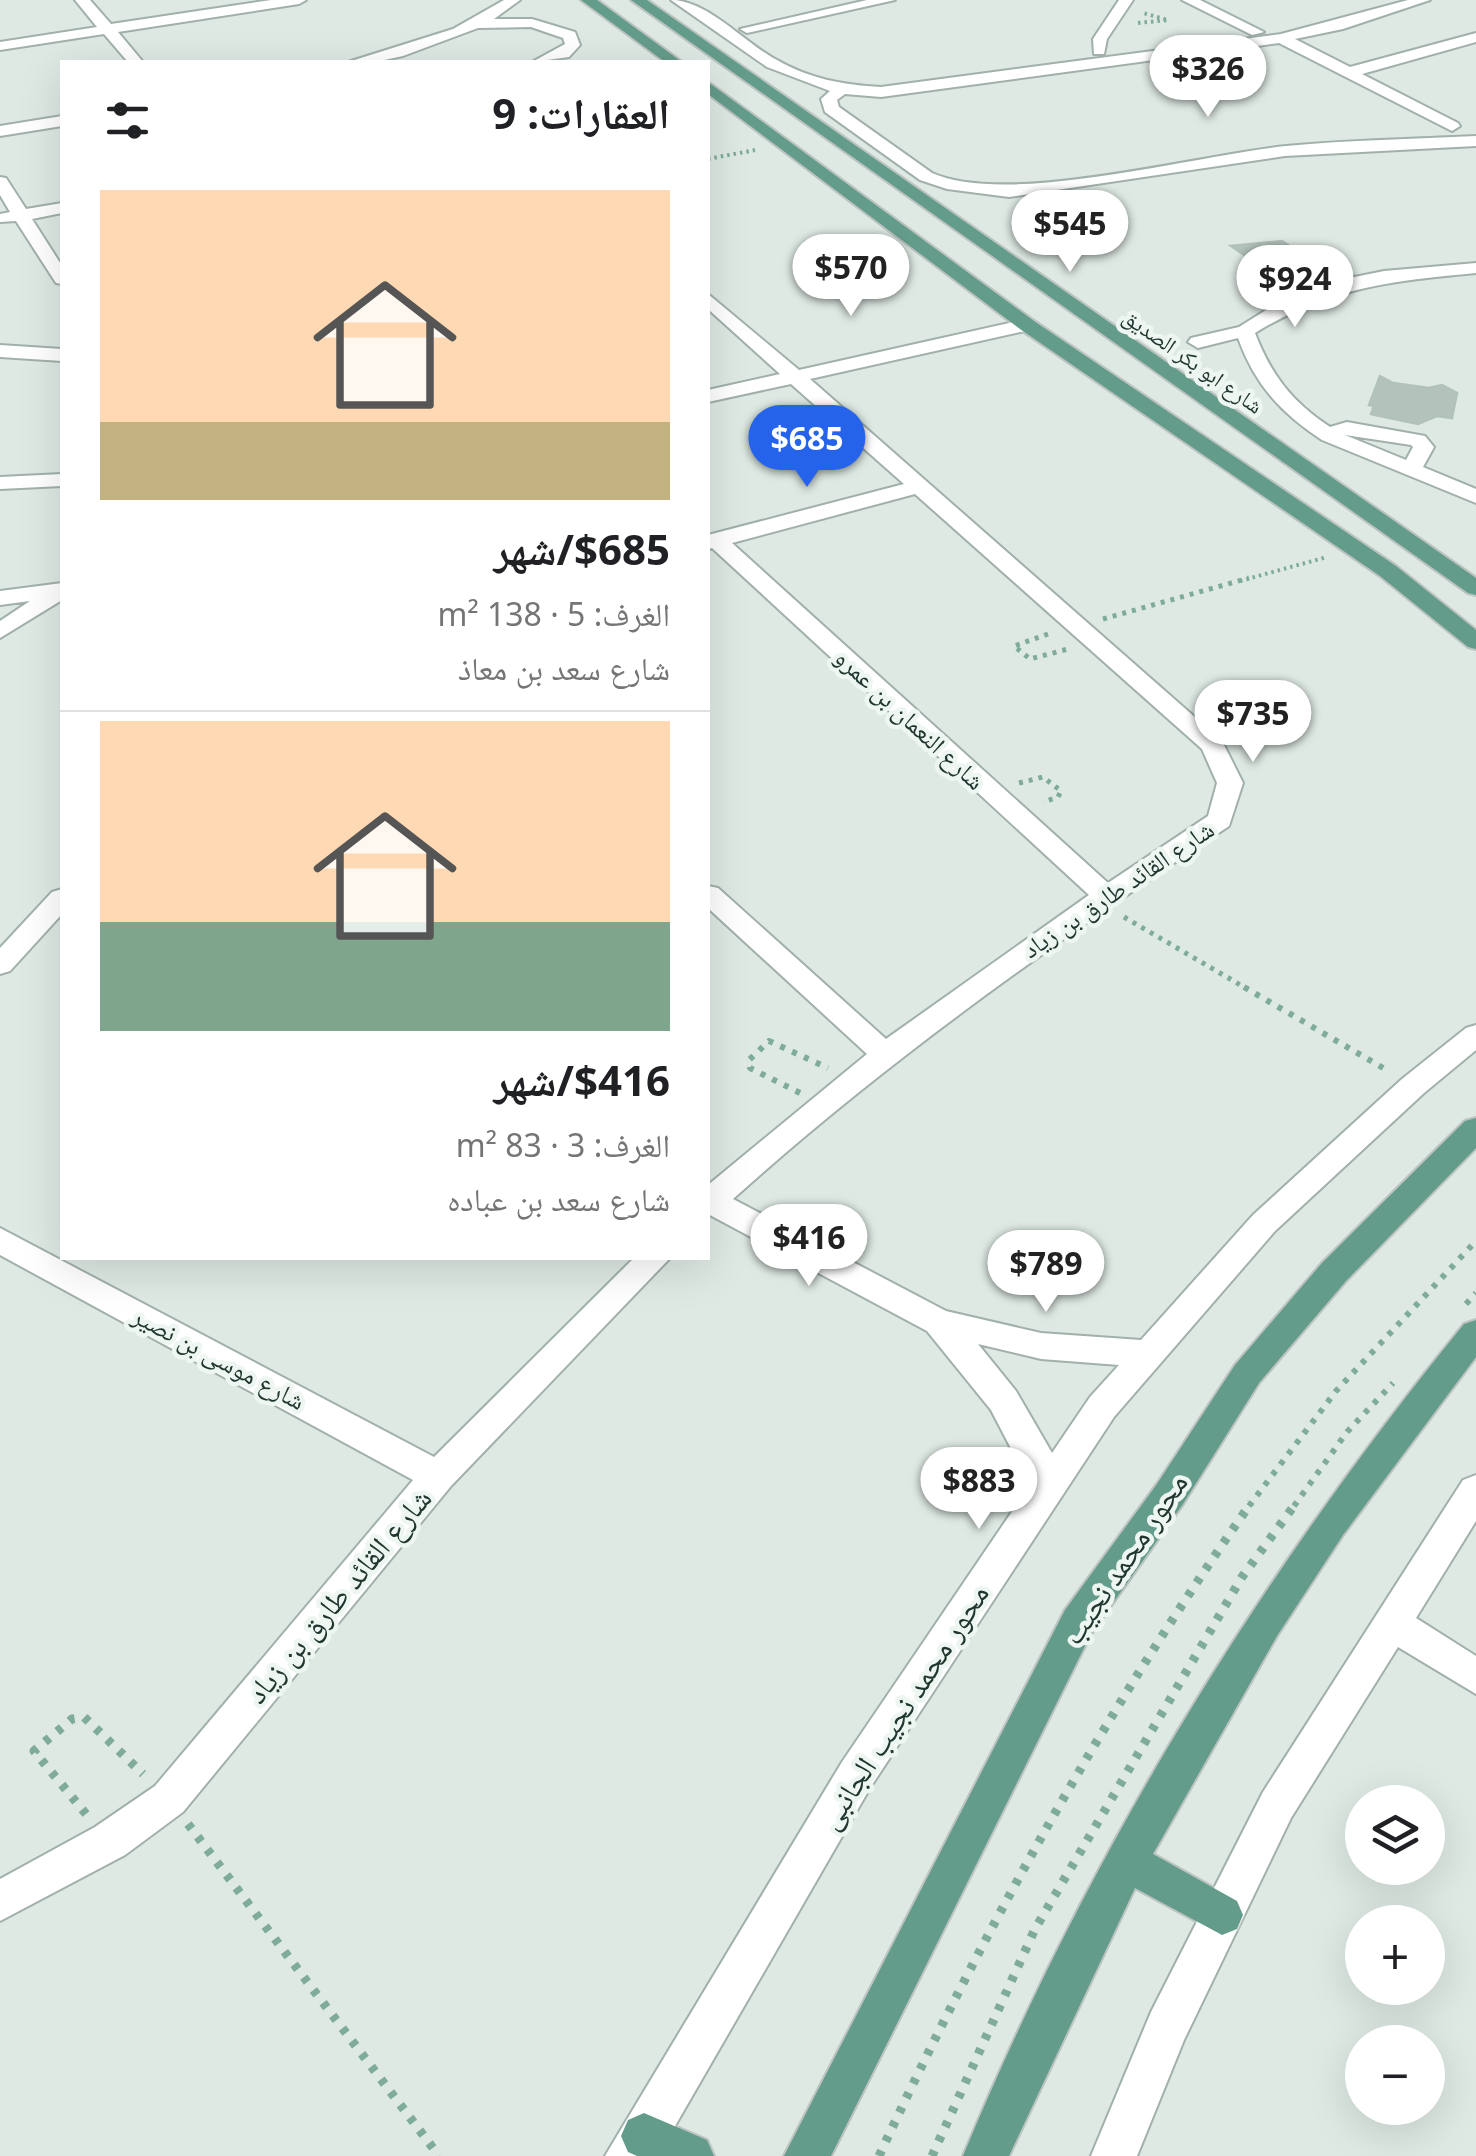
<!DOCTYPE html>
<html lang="ar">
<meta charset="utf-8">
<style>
:root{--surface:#fff;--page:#f6f6f6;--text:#202124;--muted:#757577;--line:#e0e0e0;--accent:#2563eb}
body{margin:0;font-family:"Noto Sans","Noto Naskh Arabic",sans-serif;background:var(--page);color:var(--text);direction:rtl;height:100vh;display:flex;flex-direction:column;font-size:38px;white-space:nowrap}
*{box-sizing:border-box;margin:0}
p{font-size:32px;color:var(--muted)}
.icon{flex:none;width:55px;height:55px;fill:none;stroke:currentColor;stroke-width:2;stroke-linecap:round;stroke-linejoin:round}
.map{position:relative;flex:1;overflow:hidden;direction:ltr}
.drawer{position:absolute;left:60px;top:60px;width:650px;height:1200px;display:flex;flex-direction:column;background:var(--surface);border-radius:0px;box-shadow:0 10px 40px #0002;direction:rtl}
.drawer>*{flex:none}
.controls{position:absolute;left:1345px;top:1785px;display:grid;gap:20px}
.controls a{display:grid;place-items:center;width:100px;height:100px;border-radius:50%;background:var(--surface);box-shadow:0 10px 40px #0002;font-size:50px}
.price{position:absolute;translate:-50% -85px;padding:0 22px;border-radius:35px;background:#fff;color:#222;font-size:32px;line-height:65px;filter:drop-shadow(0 2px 5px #0008)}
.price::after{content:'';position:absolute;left:50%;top:60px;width:30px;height:22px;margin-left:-15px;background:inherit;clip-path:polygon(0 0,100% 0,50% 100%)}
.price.active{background:var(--accent);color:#fff}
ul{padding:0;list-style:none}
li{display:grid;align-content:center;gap:20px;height:530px;padding:0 40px}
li+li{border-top:2px solid var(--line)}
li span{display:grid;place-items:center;height:310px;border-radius:0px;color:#555}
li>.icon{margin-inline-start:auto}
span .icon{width:180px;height:180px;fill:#fffc;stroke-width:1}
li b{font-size:42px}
h2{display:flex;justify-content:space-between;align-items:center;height:120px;padding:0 40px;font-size:42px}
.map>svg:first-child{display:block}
</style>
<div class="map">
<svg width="1476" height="2156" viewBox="0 0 1476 2156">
<rect width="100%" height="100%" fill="#dee9e3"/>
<path fill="#b3c3bc" stroke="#b1c2ba" stroke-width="2.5" d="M1282 241 1326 271 1277 277 1231 246Z
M1380 376 1393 383 1429 388 1442 385 1457 393 1452 418 1437 416 1418 424 1371 414 1374 406 1369 405Z"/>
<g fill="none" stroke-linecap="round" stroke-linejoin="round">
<defs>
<path id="minor" d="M75 0H90L111 24 271 0H306L299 4 118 32 143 62H128L104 34 0 50V42L97 27Z
M504 0H520L494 19H532L575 32 580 45 569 57 532 62 565 44 563 38 531 27 478 28 403 56 375 62H348L453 29Z
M671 0C708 0 744 43 777 60 810 79 844 85 881 87L1281 34 1408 0H1430L1343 29 1295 39 1350 67 1476 33V42L1362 74 1458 123 1460 126 1452 131 1279 43 881 97 845 94 837 100 839 107 932 173C1009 207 1196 155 1286 146 1349 140 1413 139 1476 136V146L1285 156 1009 197 947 189 920 180 825 112 821 99 830 91 767 67Z
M867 0H895L747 33 740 29Z
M1119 0H1133L1107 39 1104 54H1094L1093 39Z
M1182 0H1200L1264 32 1252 35Z
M62 116V126L0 136V126Z
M0 177 6 178 26 209 62 203V213L32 219 62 266V284L56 283 16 221 0 222V214L10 212 0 195Z
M1476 263V273C1392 281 1329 287 1255 333 1271 375 1292 402 1330 427L1347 422 1425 436 1434 447 1423 467 1476 489V503L1322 440C1281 413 1255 385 1238 338L1198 348 1188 342 1191 338 1239 327 1274 305 1335 281 1384 271ZM1345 435 1411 445 1413 447 1406 460Z
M708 294 799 370 1027 319 1034 321V329L810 379 1222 741 1243 783 1229 826C1057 941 887 1060 733 1199L946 1311 1041 1333 1141 1340 1253 1215 1402 1079 1466 1028 1476 1025V1050L1424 1093 1275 1231 1114 1417 870 1788 660 2152 657 2156H605L842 1762 1030 1485 991 1410 927 1331 708 1214V1185L867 1054 708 908V886L718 888 886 1039 1089 895 712 548 708 549V535L904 484 791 384 708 402V390L780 374 708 309ZM915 494 1202 749 1217 783 1208 816 1108 883 732 543ZM978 1344 1041 1359 1119 1365 1090 1397 1052 1453 1016 1391Z
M0 345 62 349V361L0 357Z
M62 474V486L0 489V477Z
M62 583V600L0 638V621L30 601 0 605V591Z
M62 889V914L10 971 0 974V948L52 892Z
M0 1228 434 1457 634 1258H670L451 1486 183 1812 125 1855 0 1921V1879L95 1827 155 1786 413 1480 0 1255Z
M1476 1475V1521L1416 1618 1476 1656V1694L1398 1647 1291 1818 1184 2040 1137 2156H1091L1151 2012 1263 1792 1463 1480Z"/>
<path id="major" d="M581 0H597L682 62H665Z
M631 0H647L1476 578V595L1468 593Z
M708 82 1034 321 1396 566 1476 630V649L1468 647 1380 576 1020 329 708 94Z
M1476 1118V1148L1346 1281 1259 1383 1183 1504 1091 1634 831 2156H784L1065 1610 1157 1484 1235 1365 1322 1263 1465 1121Z
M1476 1320V1357L1343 1535 1277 1636 1153 1854 1237 1901 1243 1915 1237 1929 1222 1935 1135 1888 1009 2156H963C1088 1855 1258 1577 1464 1324Z
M644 2113 707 2140 714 2156H637L628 2152 621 2136 628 2120Z"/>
</defs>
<use href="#minor" stroke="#a1b0aa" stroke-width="4"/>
<use href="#major" stroke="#bcc3c1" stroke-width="4"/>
<path stroke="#7fab9b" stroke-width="4" stroke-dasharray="2.5 4" stroke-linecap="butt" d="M1138 23 1168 20 1143 13
M708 159 755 150
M1240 581 1327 557"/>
<path stroke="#7fab9b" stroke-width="5" stroke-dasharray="4 6" stroke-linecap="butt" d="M1103 619 1249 578
M1048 634 1014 646 1030 659 1068 649
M1019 783 1043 777 1061 791 1058 797 1043 802
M1124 917 1249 990"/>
<path stroke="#7fab9b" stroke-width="6" stroke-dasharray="5 8" stroke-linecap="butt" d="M1244 987 1390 1072
M800 1093 750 1068 749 1060 769 1041 828 1068
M1466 1304 1476 1293
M1249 1506 1336 1391 1476 1241
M1294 1506 1347 1432 1393 1383"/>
<path stroke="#7fab9b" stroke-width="9" stroke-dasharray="6 10" stroke-linecap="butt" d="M86 1814 34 1751 72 1719 84 1717 143 1774
M188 1824 439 2156
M879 2156C985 1927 1106 1710 1251 1503
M932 2156 1035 1929 1242 1577 1296 1503"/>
<use href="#minor" fill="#fff" fill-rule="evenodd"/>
<use href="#major" fill="#649c8b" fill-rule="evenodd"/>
</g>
<g text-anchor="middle" stroke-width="9" stroke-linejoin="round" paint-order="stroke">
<g font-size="22" fill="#203730" stroke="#eef6f1">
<text transform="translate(1193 361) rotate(35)" y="8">شارع ابو بكر الصديق</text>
</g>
<g font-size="25" fill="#203730" stroke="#eef6f1">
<text transform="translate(910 719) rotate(43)" y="9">شارع النعمان بن عمرو</text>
<text transform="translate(1118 889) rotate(-34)" y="9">شارع القائد طارق بن زياد</text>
<text transform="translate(219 1358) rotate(28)" y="9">شارع موسى بن نصير</text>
</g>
<g font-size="30" fill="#203730" stroke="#eef6f1">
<text transform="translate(1125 1559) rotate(-56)" y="10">محور محمد نجيب</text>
<text transform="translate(339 1596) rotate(-50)" y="10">شارع القائد طارق بن زياد</text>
<text transform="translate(904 1707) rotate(-57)" y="10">محور محمد نجيب الجانبى</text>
</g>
</g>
</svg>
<div class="controls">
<a><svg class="icon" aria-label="layers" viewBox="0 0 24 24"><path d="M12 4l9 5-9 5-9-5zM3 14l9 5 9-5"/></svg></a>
<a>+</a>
<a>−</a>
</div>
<b class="price" style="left:1208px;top:120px">$326</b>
<b class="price" style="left:1070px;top:275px">$545</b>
<b class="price" style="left:851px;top:319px">$570</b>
<b class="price" style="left:1295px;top:330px">$924</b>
<b class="price active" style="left:807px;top:490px">$685</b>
<b class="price" style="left:1253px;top:765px">$735</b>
<b class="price" style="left:809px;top:1289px">$416</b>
<b class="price" style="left:1046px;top:1315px">$789</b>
<b class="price" style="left:979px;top:1532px">$883</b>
<section class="drawer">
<h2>العقارات: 9<svg class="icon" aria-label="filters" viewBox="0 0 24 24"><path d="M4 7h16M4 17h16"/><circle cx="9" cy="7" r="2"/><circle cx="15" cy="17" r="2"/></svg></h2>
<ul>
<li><span style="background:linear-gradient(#ffd9b3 75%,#c2b280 0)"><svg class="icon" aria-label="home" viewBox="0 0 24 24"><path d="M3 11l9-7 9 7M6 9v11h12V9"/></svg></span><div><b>$685/شهر</b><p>الغرف: 5 · 138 m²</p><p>شارع سعد بن معاذ</p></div></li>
<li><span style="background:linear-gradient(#ffd9b3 65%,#7fa58c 0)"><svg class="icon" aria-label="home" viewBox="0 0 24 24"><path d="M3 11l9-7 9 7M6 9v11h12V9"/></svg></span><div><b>$416/شهر</b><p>الغرف: 3 · 83 m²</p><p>شارع سعد بن عباده</p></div></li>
</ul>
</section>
</div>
